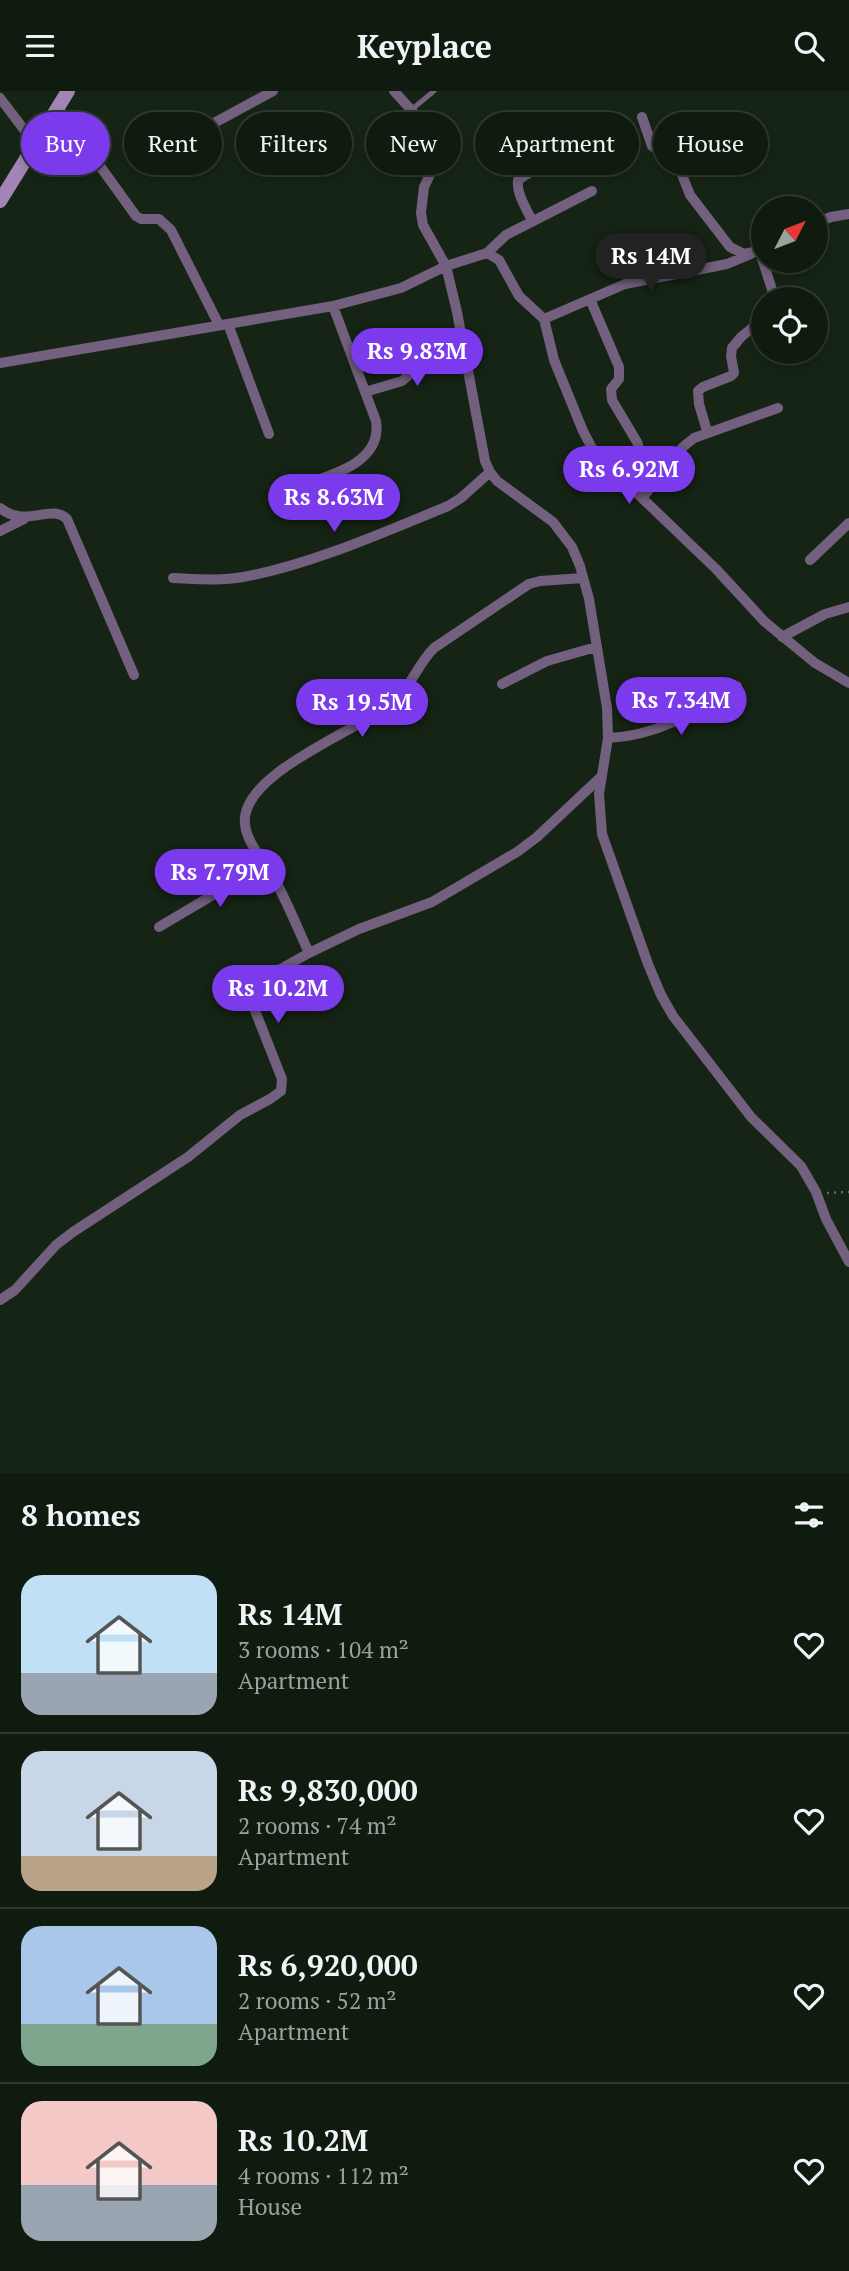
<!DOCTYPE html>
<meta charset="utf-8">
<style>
:root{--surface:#101b0f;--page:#1e281d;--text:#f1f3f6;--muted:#9ca19e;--line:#30392f;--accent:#7c3aed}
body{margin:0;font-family:"PT Serif",serif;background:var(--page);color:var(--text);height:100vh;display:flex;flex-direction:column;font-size:26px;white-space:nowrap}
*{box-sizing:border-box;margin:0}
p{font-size:23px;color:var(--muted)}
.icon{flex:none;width:38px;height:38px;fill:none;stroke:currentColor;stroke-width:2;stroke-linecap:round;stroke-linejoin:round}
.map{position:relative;height:1382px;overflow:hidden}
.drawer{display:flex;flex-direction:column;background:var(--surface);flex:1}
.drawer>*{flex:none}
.guide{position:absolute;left:21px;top:21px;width:808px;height:63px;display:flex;gap:14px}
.needle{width:46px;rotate:48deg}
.buttons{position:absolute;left:751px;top:105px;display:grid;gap:14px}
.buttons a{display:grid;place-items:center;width:77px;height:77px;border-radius:50%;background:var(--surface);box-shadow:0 4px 10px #0003,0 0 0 2px var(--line);font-size:35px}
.price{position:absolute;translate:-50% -60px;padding:0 16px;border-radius:24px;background:var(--accent);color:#fff;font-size:23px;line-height:46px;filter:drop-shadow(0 2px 4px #0008)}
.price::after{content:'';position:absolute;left:50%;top:42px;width:21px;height:16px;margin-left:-10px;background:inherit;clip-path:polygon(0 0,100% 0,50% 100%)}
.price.current{background:#222;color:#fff}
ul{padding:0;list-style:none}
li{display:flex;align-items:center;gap:21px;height:175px;padding:0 21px}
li+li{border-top:2px solid var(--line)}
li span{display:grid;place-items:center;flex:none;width:196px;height:140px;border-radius:21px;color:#555}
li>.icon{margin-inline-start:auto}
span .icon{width:84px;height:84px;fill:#fffc;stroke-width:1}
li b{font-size:30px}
h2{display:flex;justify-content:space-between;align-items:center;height:84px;padding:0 21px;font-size:30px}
.pill{padding:0 24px;border-radius:32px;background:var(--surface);box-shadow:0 4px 10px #0003,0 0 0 2px var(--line);font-size:24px;line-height:63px}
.pill.current{background:var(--accent);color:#fff}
header{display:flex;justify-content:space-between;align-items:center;height:91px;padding:0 21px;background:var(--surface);font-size:32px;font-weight:700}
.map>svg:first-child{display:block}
</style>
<header><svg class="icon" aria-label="menu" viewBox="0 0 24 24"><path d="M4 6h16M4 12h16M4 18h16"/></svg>Keyplace<svg class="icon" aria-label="search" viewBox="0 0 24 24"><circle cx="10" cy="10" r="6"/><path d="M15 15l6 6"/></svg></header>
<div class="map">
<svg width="849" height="1382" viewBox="0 0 849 1382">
<rect width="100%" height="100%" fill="#152414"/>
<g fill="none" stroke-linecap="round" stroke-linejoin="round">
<path stroke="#5f6c5e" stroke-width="2.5" stroke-dasharray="2 5" stroke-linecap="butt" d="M827 1102 849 1101"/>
<path stroke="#72607e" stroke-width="5" d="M411 19 434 0"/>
<path stroke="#72607e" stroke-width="10" d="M394 0 422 31 438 56 436 71 424 96 421 122 423 134 446 175 457 221 485 370 490 381 497 390 553 431 572 456 580 475 589 508 607 617 608 647 599 703 602 743 648 873 661 904 673 925 751 1026 801 1075 816 1101 826 1128 849 1171
M0 7 35 53
M58 17 136 125 141 128H159L171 139 219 234
M642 26 652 55 674 69 679 76 690 104 730 156 744 163 763 159
M203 38 273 0
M532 130C527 118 516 103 518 89L556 64
M816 132 831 126 849 123
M760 161 775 208
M487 162 506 144 592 100
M590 208 619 276V288L611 298 612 309 637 351 644 373 658 388
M544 228 625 193 727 173 751 163
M228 233 269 343
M0 272 333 215 401 197 446 175 487 162 499 169 519 205 544 228 554 269 583 340 594 361 716 478 765 531 815 572 849 592
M365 301 402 290 422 273 466 268
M707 340 699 313 698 300 703 296 731 285 734 282 731 265 732 257 741 246 763 228
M296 396C328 385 383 373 376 330L333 215
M642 407 683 356 694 347 778 317
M0 417C26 438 51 412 67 428L134 584
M0 440 24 428
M810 469 849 432
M173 487C197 488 220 490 243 486 310 474 384 441 448 415L461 407 490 381
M782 546 825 523 849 516
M502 593 547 570 596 556
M608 647C658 645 695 621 737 595
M159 836 265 773
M309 862C298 838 288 813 275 789 266 771 247 754 245 733 239 683 360 638 393 612 411 596 417 574 434 557L529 493 540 490 583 487
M0 1209 15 1199 56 1154 73 1141 188 1066 240 1024 270 1008 281 1000 282 988 252 912 251 903 259 890 309 862 359 838 432 811 517 761 537 746 602 685"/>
<path stroke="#a284b5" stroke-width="14" d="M0 110 68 0"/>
</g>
</svg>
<div class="buttons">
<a><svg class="needle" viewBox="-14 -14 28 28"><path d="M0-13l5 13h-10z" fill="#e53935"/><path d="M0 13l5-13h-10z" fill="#9ca19e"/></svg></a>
<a><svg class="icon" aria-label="locate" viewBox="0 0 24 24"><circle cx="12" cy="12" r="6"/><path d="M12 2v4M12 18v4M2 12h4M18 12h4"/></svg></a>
</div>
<b class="price current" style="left:651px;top:202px">Rs 14M</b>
<b class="price" style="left:417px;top:297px">Rs 9.83M</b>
<b class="price" style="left:629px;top:415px">Rs 6.92M</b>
<b class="price" style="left:334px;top:443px">Rs 8.63M</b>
<b class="price" style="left:681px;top:646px">Rs 7.34M</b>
<b class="price" style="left:362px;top:648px">Rs 19.5M</b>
<b class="price" style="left:220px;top:818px">Rs 7.79M</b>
<b class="price" style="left:278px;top:934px">Rs 10.2M</b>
<div class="guide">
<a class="pill current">Buy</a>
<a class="pill">Rent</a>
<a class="pill">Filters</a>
<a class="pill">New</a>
<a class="pill">Apartment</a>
<a class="pill">House</a>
</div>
</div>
<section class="drawer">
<h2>8 homes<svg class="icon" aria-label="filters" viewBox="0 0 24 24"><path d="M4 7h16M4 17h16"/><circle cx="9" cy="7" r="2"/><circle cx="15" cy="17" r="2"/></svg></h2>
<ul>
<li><span style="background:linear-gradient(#bfe0f5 70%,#9aa5b1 0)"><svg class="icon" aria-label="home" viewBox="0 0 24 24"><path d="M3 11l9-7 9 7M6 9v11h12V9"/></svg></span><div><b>Rs 14M</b><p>3 rooms · 104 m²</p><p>Apartment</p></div><svg class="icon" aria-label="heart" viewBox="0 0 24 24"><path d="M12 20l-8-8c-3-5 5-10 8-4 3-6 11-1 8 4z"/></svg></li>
<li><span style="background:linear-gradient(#c9d6e8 75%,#b9a48a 0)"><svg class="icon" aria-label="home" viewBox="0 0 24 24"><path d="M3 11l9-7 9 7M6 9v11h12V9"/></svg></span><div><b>Rs 9,830,000</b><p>2 rooms · 74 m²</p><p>Apartment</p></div><svg class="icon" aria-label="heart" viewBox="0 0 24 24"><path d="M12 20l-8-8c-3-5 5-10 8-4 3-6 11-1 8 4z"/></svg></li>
<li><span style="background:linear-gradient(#a9c7e8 70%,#7fa58c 0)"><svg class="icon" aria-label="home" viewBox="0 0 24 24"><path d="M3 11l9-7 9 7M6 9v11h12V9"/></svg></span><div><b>Rs 6,920,000</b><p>2 rooms · 52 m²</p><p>Apartment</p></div><svg class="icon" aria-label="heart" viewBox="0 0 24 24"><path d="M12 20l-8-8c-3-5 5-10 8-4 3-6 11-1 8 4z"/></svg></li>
<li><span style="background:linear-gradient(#f6c9c9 60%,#9aa5b1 0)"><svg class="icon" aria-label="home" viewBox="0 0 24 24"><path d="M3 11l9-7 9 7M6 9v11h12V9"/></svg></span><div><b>Rs 10.2M</b><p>4 rooms · 112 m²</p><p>House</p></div><svg class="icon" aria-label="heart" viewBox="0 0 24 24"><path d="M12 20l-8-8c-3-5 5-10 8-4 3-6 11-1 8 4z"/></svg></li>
</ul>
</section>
